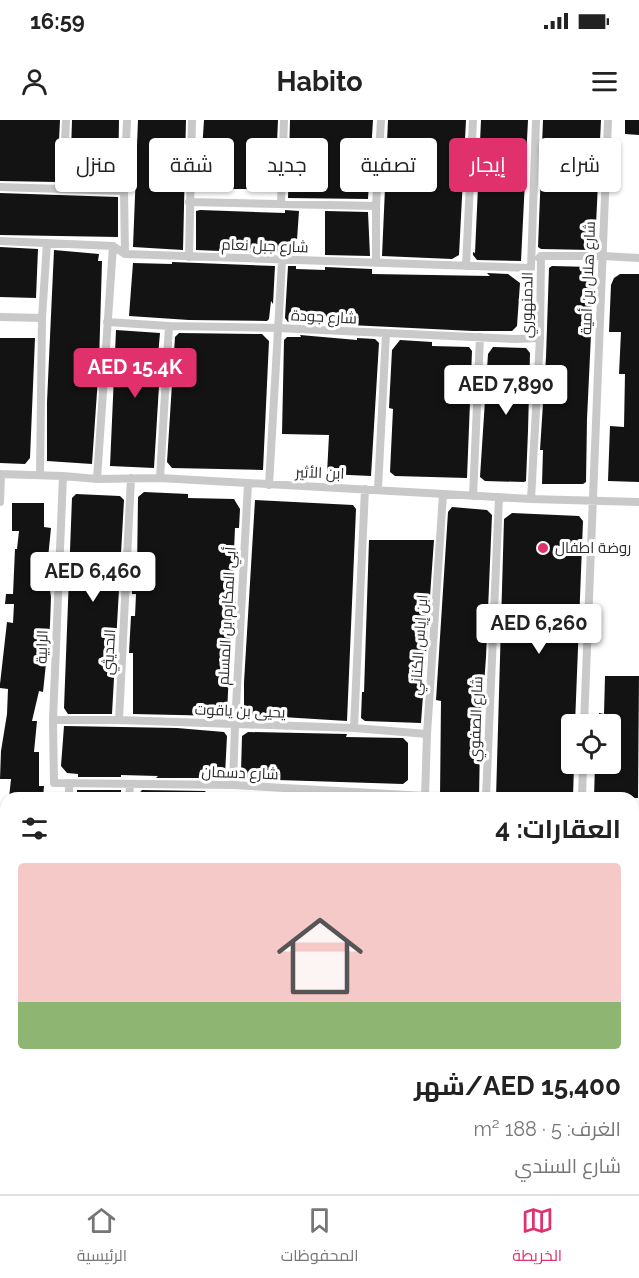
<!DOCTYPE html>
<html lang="ar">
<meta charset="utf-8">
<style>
:root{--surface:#fff;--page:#f2f2f2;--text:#222;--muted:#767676;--line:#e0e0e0;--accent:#e0316c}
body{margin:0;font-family:Raleway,Cairo,sans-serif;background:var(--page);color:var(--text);direction:rtl;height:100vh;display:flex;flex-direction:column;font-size:22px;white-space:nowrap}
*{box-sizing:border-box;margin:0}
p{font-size:20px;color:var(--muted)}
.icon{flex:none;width:33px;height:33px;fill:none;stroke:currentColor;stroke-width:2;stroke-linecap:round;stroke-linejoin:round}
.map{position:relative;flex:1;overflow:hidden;direction:ltr}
.sheet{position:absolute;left:0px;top:672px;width:639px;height:402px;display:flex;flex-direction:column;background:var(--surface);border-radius:18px 18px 0 0;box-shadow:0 2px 4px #0004;direction:rtl}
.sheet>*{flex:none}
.top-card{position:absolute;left:18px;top:18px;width:603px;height:54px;direction:rtl;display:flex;gap:12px}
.fabs{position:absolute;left:561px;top:594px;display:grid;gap:12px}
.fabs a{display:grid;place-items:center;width:60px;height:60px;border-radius:6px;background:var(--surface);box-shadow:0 2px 4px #0004;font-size:30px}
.price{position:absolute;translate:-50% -51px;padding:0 14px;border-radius:6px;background:#fff;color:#222;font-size:20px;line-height:39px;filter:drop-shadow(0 2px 3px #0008)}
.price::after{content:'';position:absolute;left:50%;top:36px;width:18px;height:14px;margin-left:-9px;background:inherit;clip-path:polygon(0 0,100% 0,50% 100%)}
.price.selected{background:var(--accent);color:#fff}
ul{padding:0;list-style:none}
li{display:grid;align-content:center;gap:12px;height:318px;padding:0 18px}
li+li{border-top:2px solid var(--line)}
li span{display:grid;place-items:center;height:186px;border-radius:6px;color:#555}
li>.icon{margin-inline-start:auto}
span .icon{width:108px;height:108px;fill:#fffc;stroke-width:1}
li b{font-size:26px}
h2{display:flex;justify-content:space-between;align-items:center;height:72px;padding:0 18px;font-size:26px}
.pill{padding:0 21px;border-radius:6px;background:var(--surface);box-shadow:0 2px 4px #0004;font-size:21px;line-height:54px}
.pill.selected{background:var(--accent);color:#fff}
.status{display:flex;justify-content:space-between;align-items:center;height:42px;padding:0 30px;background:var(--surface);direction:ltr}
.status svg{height:16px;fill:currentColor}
header{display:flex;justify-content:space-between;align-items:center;height:78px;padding:0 18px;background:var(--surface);font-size:27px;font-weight:700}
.menu{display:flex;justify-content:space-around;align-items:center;height:84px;border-top:2px solid var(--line);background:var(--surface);font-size:16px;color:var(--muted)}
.menu a{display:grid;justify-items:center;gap:3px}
.menu .selected{color:var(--accent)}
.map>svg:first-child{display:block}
</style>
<div class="status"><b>16:59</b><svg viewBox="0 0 49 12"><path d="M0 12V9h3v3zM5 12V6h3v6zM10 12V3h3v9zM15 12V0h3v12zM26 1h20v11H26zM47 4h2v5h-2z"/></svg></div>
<header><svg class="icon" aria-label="menu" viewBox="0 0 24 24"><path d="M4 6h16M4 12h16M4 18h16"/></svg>Habito<svg class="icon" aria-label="person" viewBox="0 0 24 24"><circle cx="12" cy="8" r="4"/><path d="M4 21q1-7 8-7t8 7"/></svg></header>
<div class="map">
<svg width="639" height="1074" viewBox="0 0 639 1074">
<rect width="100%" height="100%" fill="#fff"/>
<path fill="#131313" d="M0 0H60L57 62 0 61Z
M72 0H119L118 64 70 63Z
M138 0H186L183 130 133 127Z
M204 0H278L275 69H210L204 66 200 62Z
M290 0H373L368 79 288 78Z
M388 0H466L459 135 452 139 382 136Z
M481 0H528L521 141 477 140 473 135V132L475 133Z
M543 0H601L595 126 591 130 541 129 538 127Z
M625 0H639V15L625 14Z
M0 73 118 77V117L0 115Z
M200 90 285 93V90L299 91 296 134 196 130V91Z
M325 91 368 92 370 136 325 135Z
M0 127 38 129 36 178 0 177Z
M54 130 99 134 98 141H102L99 243 92 344 47 341V282Z
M172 142 275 146 273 184 271 181 269 199 267 201 189 200 129 196 133 143 172 144Z
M288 146H296V149L325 150V147L372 149V154L490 156 487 153 508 154 520 163 517 206 512 211H473L288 202 285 198Z
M552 146 592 147 594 151 587 299 586 362 583 364H542L543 330H540L546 237 549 148Z
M620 154H639V362L608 361 610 306 624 307 625 254H619L621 212H609L611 165 614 158Z
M116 210 160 213 158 236 161 233 154 348 110 346Z
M179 213 262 214 269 221 263 350 172 348 167 342 175 217Z
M300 215 357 220V218L375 219 379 223 371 356 327 354 329 315 282 314 284 220 287 217H301Z
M0 218H35L30 338 25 344 0 343Z
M400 220 432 222V226L469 227 472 231 467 358 395 356 390 352 393 289 389 288 392 230Z
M493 227 526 228 530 233 528 311 526 361 524 362 485 361 480 357 488 234Z
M144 372 188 374V378L234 379 240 389 239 408H235L232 476H236L234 510H231L227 593 223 596 133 594V533H129L131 496H135L136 474H132V464L136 465 137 452 138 377Z
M76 374 120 376 124 380 112 594H68L64 588 72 378Z
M255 380 353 385 356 389 347 601 248 595 244 593V562Z
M12 383H44V407L51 408 47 448 51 477 50 505 43 572 39 571 32 601H37L34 632H39V666H44L43 678H9L11 659H0L1 631 7 594 8 569 0 568V564L7 502 13 503 14 484H5L6 474H13L15 429H17L19 411H12Z
M452 387 487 390 492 395 486 537 480 622 479 678H440L441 581 436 580 448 392Z
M512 393 579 396 583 401 575 604H572V644H574L573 678H496L504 399Z
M369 420H434L421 603 365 601 361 598 362 572H364Z
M605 556H639L638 678H594L595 644H610V604H599V593L604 594Z
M64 606 177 608 224 612 227 616 225 655 222 658H156L158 656 121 655V657H78V654L67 653 61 646Z
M248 612 347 614 346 617 403 618 408 623V660L403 664 247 659 241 652 242 616Z
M77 670H121V678H77Z
M142 670 206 671 197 678H135Z"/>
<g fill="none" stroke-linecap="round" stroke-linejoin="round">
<path stroke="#c9c9c9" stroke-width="8" d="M0 67 124 71
M63 69 66 0
M189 82 376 86
M281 84 284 0
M0 121 113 126 125 134 531 148
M125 134 124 71 127 0
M189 137 192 0
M539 138 541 136H603L639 138
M376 143V86L381 0
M466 146 473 0
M531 148 536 0
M0 197 42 198
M107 202 169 206 278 208 516 219 540 218
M0 354 63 356 97 359 160 358 531 379 639 382
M40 355 42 198 47 123
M63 356 53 600 54 663 233 665 425 676
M160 358 169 206
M97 359 113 126
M269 365 282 141
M378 369 386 213
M473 376 480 217
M531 379 540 218 541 136
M0 382 1 354
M53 600H119L354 608 427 614
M119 600 131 358
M584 604 608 0
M354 608 365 369
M69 663V678
M233 665 235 605 248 364
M129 678 130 664
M425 678 427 614 443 374
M486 678 499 377
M582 678 583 644
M633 698H639
M0 835 5 701
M0 1016 6 1017
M633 1042H639
M56 1074V1068
M395 1074V1068"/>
</g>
<circle fill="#e0316c" stroke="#fff" stroke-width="2" cx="543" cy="428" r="6"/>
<g text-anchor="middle" stroke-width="6" stroke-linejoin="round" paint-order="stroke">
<g font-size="15" fill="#2c2c2c" stroke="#fff">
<text transform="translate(265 126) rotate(2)" y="5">شارع جبل نعام</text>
<text transform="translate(588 158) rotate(-88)" y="5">شارع هلال بن أمية</text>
<text transform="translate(527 185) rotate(-89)" y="5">الدمنهوري</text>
<text transform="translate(324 197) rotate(3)" y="5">شارع جودة</text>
<text transform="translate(320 353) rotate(2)" y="5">ابن الأثير</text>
<text transform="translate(227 496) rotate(-87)" y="5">أبي المكارم بن المسلم</text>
<text transform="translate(419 525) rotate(-86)" y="5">ابن إياس الكناني</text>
<text transform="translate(42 527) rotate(-88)" y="5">الرابية</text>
<text transform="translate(109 532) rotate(-87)" y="5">الحديثي</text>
<text transform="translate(240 591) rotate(2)" y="5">يحيى بن ياقوت</text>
<text transform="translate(476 599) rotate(-88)" y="5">شارع الصفوي</text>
<text transform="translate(240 653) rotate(2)" y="5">شارع دسمان</text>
</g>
<g font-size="15" fill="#2c2c2c" stroke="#fff" text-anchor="start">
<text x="555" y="433">روضة اطفال</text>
</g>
</g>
</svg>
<div class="fabs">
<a><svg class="icon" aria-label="locate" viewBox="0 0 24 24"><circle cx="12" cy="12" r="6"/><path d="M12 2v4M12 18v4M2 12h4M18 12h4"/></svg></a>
</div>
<b class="price selected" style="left:135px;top:279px">AED 15.4K</b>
<b class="price" style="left:506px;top:296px">AED 7,890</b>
<b class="price" style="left:93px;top:483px">AED 6,460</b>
<b class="price" style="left:539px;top:535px">AED 6,260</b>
<div class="top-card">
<a class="pill">شراء</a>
<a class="pill selected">إيجار</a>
<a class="pill">تصفية</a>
<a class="pill">جديد</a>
<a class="pill">شقة</a>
<a class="pill">منزل</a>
</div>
<section class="sheet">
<h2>العقارات: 4<svg class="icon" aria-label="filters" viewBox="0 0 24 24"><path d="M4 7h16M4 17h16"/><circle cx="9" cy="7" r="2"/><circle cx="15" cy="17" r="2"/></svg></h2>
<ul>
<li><span style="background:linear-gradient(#f6c9c9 75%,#8fb573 0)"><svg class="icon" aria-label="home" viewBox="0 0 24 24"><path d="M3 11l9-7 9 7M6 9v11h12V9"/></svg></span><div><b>AED 15,400/شهر</b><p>الغرف: 5 · 188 m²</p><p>شارع السندي</p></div></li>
</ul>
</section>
</div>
<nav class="menu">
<a class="selected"><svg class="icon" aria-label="map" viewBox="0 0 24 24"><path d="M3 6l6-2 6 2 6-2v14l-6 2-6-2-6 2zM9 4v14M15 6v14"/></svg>الخريطة</a>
<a><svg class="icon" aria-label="saved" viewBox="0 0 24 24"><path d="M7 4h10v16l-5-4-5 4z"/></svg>المحفوظات</a>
<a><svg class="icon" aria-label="home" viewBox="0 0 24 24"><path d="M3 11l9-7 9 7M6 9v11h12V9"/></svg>الرئيسية</a>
</nav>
